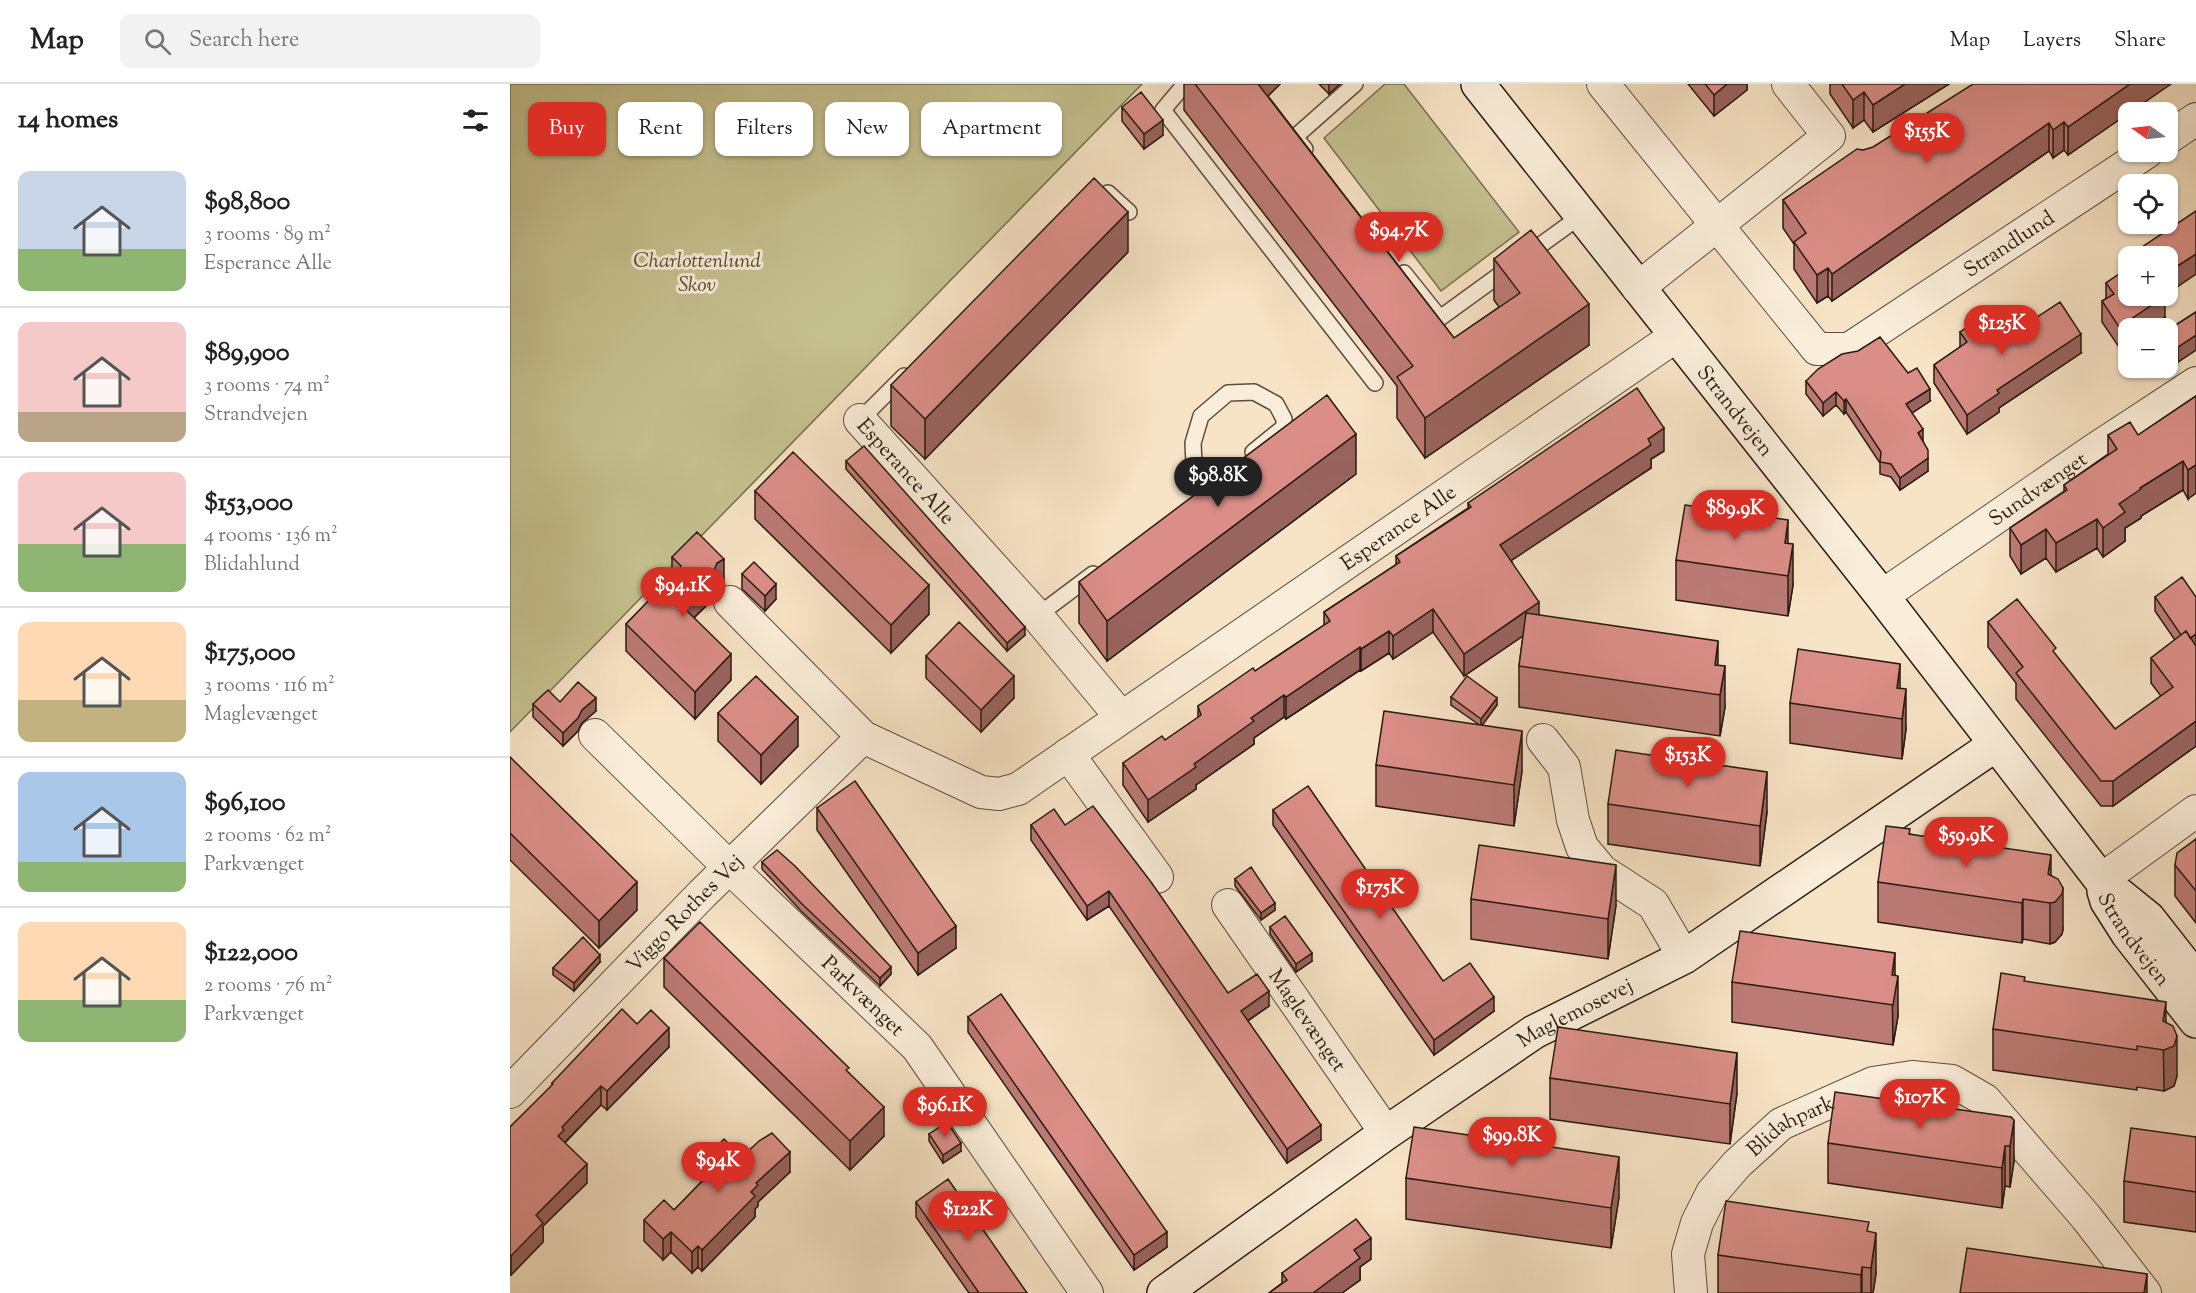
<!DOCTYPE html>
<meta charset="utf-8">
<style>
:root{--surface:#fff;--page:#f2f2f2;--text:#222;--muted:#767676;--line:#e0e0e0;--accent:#d93025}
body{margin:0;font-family:"Sorts Mill Goudy",serif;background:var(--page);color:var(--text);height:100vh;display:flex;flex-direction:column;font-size:22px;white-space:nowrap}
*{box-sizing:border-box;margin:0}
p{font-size:20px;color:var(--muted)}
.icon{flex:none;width:33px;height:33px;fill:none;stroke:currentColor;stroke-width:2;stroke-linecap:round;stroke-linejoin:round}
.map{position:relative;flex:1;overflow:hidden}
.side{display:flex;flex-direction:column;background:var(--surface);width:510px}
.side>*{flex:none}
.top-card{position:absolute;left:18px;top:18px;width:570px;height:54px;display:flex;gap:12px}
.needle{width:39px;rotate:284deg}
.buttons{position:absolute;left:1608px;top:18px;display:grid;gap:12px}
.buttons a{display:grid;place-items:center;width:60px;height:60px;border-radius:12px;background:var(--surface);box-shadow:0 2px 4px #0004;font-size:30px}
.price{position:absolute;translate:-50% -51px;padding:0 14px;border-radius:21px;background:var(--accent);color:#fff;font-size:20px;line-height:39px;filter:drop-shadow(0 2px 3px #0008)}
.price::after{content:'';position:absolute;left:50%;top:36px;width:18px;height:14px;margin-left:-9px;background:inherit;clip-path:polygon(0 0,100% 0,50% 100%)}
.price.active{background:#222;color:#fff}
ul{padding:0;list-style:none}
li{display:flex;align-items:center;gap:18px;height:150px;padding:0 18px}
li+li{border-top:2px solid var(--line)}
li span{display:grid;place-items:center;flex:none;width:168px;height:120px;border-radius:12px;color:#555}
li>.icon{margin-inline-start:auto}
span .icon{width:72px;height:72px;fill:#fffc;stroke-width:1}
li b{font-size:26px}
h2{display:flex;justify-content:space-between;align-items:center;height:72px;padding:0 18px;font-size:26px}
.chip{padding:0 21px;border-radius:12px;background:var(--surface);box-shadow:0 2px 4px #0004;font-size:21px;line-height:54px}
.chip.active{background:var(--accent);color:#fff}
header{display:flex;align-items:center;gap:36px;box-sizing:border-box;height:84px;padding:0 30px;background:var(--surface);border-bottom:2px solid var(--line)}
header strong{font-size:28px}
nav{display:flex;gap:33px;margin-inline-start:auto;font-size:21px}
.search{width:420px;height:54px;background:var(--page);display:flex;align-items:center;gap:15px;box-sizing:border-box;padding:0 21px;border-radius:12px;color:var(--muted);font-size:22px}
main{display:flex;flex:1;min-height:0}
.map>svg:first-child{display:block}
</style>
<header>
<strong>Map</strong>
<div class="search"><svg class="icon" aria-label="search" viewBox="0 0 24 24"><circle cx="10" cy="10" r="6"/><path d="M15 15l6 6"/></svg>Search here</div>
<nav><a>Map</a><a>Layers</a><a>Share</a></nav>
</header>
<main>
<section class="side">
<h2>14 homes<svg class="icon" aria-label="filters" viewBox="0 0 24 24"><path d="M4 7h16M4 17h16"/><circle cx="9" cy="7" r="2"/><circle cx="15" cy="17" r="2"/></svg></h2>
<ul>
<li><span style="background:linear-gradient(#c9d6e8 65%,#8fb573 0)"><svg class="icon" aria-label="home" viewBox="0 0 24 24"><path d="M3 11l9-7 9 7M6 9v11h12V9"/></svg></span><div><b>$98,800</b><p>3 rooms · 89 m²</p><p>Esperance Alle</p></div></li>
<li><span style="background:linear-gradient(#f6c9c9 75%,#b9a48a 0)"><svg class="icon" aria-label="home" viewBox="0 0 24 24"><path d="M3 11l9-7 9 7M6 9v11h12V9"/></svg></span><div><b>$89,900</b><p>3 rooms · 74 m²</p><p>Strandvejen</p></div></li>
<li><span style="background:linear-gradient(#f6c9c9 60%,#8fb573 0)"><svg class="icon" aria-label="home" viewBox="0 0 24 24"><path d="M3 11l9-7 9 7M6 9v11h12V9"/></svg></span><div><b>$153,000</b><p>4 rooms · 136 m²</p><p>Blidahlund</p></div></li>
<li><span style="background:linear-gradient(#ffd9b3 65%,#c2b280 0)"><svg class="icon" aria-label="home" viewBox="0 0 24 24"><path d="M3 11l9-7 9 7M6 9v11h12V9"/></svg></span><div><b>$175,000</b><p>3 rooms · 116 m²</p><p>Maglevænget</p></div></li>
<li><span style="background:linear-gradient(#a9c7e8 75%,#8fb573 0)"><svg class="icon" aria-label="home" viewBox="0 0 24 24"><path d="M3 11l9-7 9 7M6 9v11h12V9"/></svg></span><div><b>$96,100</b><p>2 rooms · 62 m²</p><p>Parkvænget</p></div></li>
<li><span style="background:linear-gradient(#ffd9b3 65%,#8fb573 0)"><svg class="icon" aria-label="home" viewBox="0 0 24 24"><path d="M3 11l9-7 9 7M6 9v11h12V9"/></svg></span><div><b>$122,000</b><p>2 rooms · 76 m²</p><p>Parkvænget</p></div></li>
</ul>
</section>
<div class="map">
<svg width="1686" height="1209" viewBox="0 0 1686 1209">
<rect width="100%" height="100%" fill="#f7e3c5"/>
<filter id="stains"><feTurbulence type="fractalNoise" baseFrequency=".00333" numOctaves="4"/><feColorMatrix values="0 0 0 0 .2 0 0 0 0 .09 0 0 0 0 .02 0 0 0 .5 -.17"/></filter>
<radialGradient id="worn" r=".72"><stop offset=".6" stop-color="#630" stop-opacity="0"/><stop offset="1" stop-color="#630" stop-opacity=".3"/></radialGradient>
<path fill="#c5c18f" stroke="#766e50" stroke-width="1.5" d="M0 0H632L0 648Z
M875 0H894L1009 148 931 207 814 54Z"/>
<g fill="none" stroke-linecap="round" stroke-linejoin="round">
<defs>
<path id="lane" d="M675 0 653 26 865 299
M795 65 785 53 845 0
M598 109 619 128
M894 189 930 234 1072 131
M350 336 394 292
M697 404 684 380 683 359 691 332 718 309 744 308 766 320 774 335V343L743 368
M527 532 583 490"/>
<g id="street">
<path id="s1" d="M1093 0 1307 265H1339L1637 68"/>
<path d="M1658 54 1686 35"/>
<path d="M1128 204 1319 52 1278 0"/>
<path id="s2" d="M350 336 527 532 611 633"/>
<path id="s3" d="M1372 512 1581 368 1686 299"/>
<path id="s4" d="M220 518 353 653 471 708 489 710 508 705 1166 252"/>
<path id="s5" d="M85 651 219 783 407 963 577 1209"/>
<path d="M1033 656 1054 683 1063 736 1072 763 1092 787 1143 820 1174 873"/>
<path d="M558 670 647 793"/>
<path d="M1591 796 1686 727"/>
<path id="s6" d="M718 821 876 1049"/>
<path id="s7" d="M0 1008 192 810 353 653"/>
<path id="s8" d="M1181 1209 1178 1170 1187 1139 1202 1109 1227 1080 1271 1040 1363 999 1402 993 1442 997 1475 1016 1576 1133 1635 1209"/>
</g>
<g id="secondary">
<path id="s9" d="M968 0 1372 512 1591 796 1638 834 1686 895"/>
<path id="s10" d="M1594 807 1597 817 1618 850 1686 937"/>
<path id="s11" d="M654 1209 876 1049 1024 948 1174 873 1485 661"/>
</g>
</defs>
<use href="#lane" stroke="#5c4d3e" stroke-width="18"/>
<use href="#street" stroke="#5c4d3e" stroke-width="34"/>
<use href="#secondary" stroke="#281b11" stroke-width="36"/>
<use href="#lane" stroke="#faedd9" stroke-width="15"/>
<use href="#street" stroke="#faedd9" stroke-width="32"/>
<use href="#secondary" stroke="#faedd9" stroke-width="33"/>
</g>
<path fill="#bc7a74" stroke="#281b11" stroke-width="1.5" d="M674 0H770L758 12 944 254 989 223 984 216V175L1079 261 915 374 887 334V302L674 26Z
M809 0H830L819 10Z
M1178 0H1237V6L1204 32Z
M1320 0H1439L1363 48 1354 36 1343 44 1320 10Z
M612 23 653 51 634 65 612 37Z
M1618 28 1558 71 1554 66 1543 74 1539 67 1322 217 1318 212 1307 219 1284 185V160L1273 144V116L1353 66Z
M618 168 415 375 381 342V301Z
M1618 172V212L1655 233 1637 244H1618L1609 263 1592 238V217L1596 215V199L1617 185V173Z
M1686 228 1668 278 1658 262V246Z
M1450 248 1489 258 1571 269 1489 324V328L1457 350 1424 299V281L1450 263Z
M1296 297 1420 317 1402 329 1413 358 1418 387 1390 406 1381 393 1370 390V379L1336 328 1334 330 1326 321 1313 332 1296 310Z
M1686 312 1678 415 1673 406 1631 432V434L1615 444V457L1593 473 1587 464 1546 488 1536 474 1511 490 1500 472V444L1554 408V401L1598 370V351H1628Z
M1154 367 1141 375V384L1001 476 1029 531 1208 581 1215 623 1210 652 1009 623V582L1013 552 954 592 923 548 883 575 879 569 851 587 850 586 776 635 774 633 744 654V660L686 701V705L638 738 613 701V679L655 656 688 634V622L745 587 814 541V528L886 481V472L958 424V419Z
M336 377 515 551 497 567 336 385Z
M846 390 597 577 569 539V498Z
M245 407 419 530 381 569 245 435Z
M1278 460 1283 501 1278 532 1166 516V476Z
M162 473 214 501 207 506 203 515 184 534 221 596 185 635 116 567V540L162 493Z
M232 490 266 515 255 527 232 505Z
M1645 513H1686V662L1603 722H1591L1506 615V599L1478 563V538L1546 572 1605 645 1651 612 1641 599V574L1665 556 1645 527Z
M416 572 504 614 471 648 416 594Z
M1390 604 1396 645 1392 675 1280 659V619Z
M941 613 987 621 972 641 1012 687 1004 742 866 722V681L968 640 941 621Z
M50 618 86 627 72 639 68 647 53 662 23 633V620Z
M208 629 288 662 251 700 208 657Z
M0 673 127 826 89 864 0 776Z
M1098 720 1257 728 1250 782 1098 760Z
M307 724 446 864 408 891 307 746Z
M763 726 933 897 984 927 924 971 763 741Z
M521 741H555L718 909 759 922 738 937 811 1056 777 1079 599 822 577 836 521 756Z
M1400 750 1541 791 1553 845 1552 850 1545 858 1540 860 1513 855 1512 859 1368 838V798Z
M1686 755V839L1665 812V781Z
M252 778 381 890 370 902 291 827 252 785Z
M725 795 765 826 751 836 725 802Z
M961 815 1106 821 1098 875 961 855Z
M760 843 802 877 786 888 760 850Z
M154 874 339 989 374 1052 340 1086 154 903Z
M90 878 64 907 43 891V884Z
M1385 891 1388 932 1383 961 1222 938V898Z
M1515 898 1656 938 1667 992 1664 1002 1654 1007 1627 1003V1006L1483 986V945Z
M458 933 657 1163 624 1186 458 948Z
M127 940 159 963 97 1026 91 1021 55 1059 77 1099 33 1142V1158L1 1191 0 1189V1043L42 1002V999Z
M1040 994 1227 1009 1220 1060 1040 1035Z
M1501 1033 1504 1077 1500 1103 1495 1102 1492 1124 1318 1099V1059Z
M419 1050 451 1067 433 1079 419 1057Z
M1686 1053V1148L1614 1138V1097Z
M232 1073 280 1088 248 1118V1122L245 1125V1133L192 1187 188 1183 182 1189 161 1168 153 1176 134 1157V1136L164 1126 194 1095V1076Z
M896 1094 1109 1113 1101 1164 896 1135Z
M406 1118 517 1209H459L406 1133Z
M1359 1148 1366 1189 1363 1209H1208V1171Z
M861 1175 850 1183V1196L832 1209H759L772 1199V1189Z"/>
<path fill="#99635e" stroke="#281b11" stroke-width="1.5" d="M740 0H770L740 30Z
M819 0H830L819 10Z
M1217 0H1237V6L1204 32V11Z
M1395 0H1439L1363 48V21Z
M1620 0H1661L1558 71V43Z
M1354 8V36L1343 44V16Z
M653 36V51L634 65V50Z
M1554 38V66L1543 74V46Z
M1539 39V67L1322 217V190Z
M618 128V168L415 375V335Z
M1686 170V190L1658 209V188Z
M1318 184V212L1307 219V191Z
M1655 212V233L1637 244H1618V257L1609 263V243Z
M1079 220V261L915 374V334Z
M1571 250V269L1489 324V328L1457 350V331L1487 306Z
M1686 251V266L1668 278V263Z
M1420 305V317L1396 333V320Z
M1326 308V321L1313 332V319Z
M1336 315V328L1334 330V317Z
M1154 344V367L1141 375V384L990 484V461Z
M1413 345V358L1408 349Z
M846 350V390L597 577V537Z
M1418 374V387L1390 406V394Z
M1673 377V406L1631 432V434L1615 444V457L1593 473V444L1609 420 1630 404Z
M1686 381V409L1678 415V386Z
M1587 435V464L1546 488V459Z
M1278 436V476L1275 459Z
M1536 445V474L1511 490V461Z
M1283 460V501L1278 532V492Z
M214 475V501L207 506 203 515 170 547V520L207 479Z
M266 500V515L255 527V512Z
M419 501V530L381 569V541Z
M1029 518V541L954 592V570Z
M923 525V548L883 575V552Z
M515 543V551L497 567V559Z
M879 547V569L851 587V565Z
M1686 550V564L1676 557Z
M1208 557V597L1205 581Z
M850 563V586L776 635V613Z
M221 570V596L185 635V608Z
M1390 580V620L1387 604Z
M1215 582V623L1210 652V611Z
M504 592V614L471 648V626Z
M1396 605V645L1392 675V635Z
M774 611V633L744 654V660L686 701V705L638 738V716L741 634Z
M86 614V627L72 639 68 647 53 662V649L72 626Z
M987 614V621L971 643V635Z
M288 633V662L251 700V671Z
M1686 637V662L1603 722V697Z
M1012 647V687L1004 742V701Z
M1257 688V728L1250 782V742Z
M1541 771V811L1553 804V845L1552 850 1545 858 1540 860V819L1538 790Z
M1106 781V821L1098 875V835Z
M127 798V826L89 864V837Z
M599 807V822L577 836V822Z
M1513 815V855L1512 859V819Z
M765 819V826L751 836V829Z
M446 842V864L408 891V869Z
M802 869V877L786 888V880Z
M1385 869V906L1388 892V932L1383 961 1382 891Z
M90 871V878L64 907V899Z
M381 883V890L370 902V894Z
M759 907V922L731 941V927Z
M984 913V927L924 971V956Z
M1656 918V958L1667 952V992L1664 1002 1654 1007 1653 937Z
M159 944V963L97 1026V1007Z
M1227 969V1009L1220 1060V1020Z
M91 1002V1021L54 1059 48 1052 52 1043Z
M374 1023V1052L340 1086V1057Z
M1504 1036V1077L1500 1103V1062Z
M811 1041V1056L777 1079V1065Z
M451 1059V1067L433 1079V1071Z
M1495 1062V1102L1492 1124V1084Z
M280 1068V1088L248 1118V1122L245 1125V1133L192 1187V1166L241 1108 246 1099Z
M1109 1073V1113L1101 1164V1124Z
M77 1080V1099L33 1142V1158L1 1191V1172L26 1131Z
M161 1148V1168L153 1176V1155Z
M657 1148V1163L624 1186V1171Z
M1366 1149V1189L1363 1209H1361V1184Z
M861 1154V1175L850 1183V1196L832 1209H803L844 1166Z
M188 1162V1183L182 1189V1168Z
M1352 1183V1209H1351V1191Z
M1637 1190V1209H1634Z"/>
<path fill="#db8e87" stroke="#281b11" stroke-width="1.5" d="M685 0H748L944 254 1010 209 984 175 1021 146 1079 220 915 334 887 293 903 282Z
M1195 0H1217L1204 11Z
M1332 0H1395L1363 21 1354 8 1343 16Z
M1463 0H1620L1558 43 1554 38 1543 46 1539 39 1322 190 1318 184 1307 191 1284 158 1296 149 1273 116 1347 65 1353 66 1363 63Z
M631 8 653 36 634 50 612 23Z
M584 94 618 128 415 335 381 301Z
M1686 127V170L1658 188V172H1618V175L1617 173Z
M1618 184V212H1655L1609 243 1592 217 1604 210 1596 199Z
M1550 218 1571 250 1487 306 1489 309 1457 331 1424 281 1457 258 1450 248 1472 233 1489 258Z
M1686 228V251L1668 263 1658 246Z
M1370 253 1398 289 1407 284 1420 305 1396 320 1413 345 1408 349 1418 366V374L1390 394 1381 380 1370 378 1371 368 1336 315 1334 317 1326 308 1313 319 1296 297 1308 285 1332 270 1348 267Z
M1127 304 1154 344 1138 355 1141 361 990 461 1029 518 954 570 923 525 883 552 879 547 851 565 850 563 776 613 774 611 741 634 744 637 684 680 686 683 638 716 613 679 652 652 655 656 691 631 688 622 743 584 745 587 820 537 814 528 890 478 886 472 961 423 958 419Z
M817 311 846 350 597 537 569 498Z
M1686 312V381L1678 386 1673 377 1630 404 1631 405 1609 420 1615 428 1593 444 1587 435 1546 459 1536 445 1511 461 1500 444 1557 406 1554 401 1607 365 1598 351 1620 338 1628 351Z
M354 362 515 543 497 559 336 377Z
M283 368 419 501 381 541 245 407Z
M1175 421 1278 436 1275 459 1283 460 1278 492 1166 476Z
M187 448 214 475 207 479 203 489 170 520 221 570 185 608 116 540 170 484 171 482 162 473Z
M244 478 266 500 255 512 232 490Z
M1672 493 1686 513V550L1680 554 1676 547 1671 551 1645 513Z
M1507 515 1546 564 1543 567 1605 645 1663 603 1641 574 1676 547 1686 562V637L1603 697H1591L1506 589 1513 583 1478 538Z
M1016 529 1208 557 1205 581 1215 582 1210 611 1009 582Z
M449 538 504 592 471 626 416 572Z
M1288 565 1390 580 1387 604 1396 605 1392 635 1280 619Z
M246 592 288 633 251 671 208 629Z
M957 592 987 614 971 635 941 613Z
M68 598 86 614 72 626 68 634 53 649 23 620 38 606 50 618Z
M874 627 1012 647 1004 701 866 681Z
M1106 666 1257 688 1250 742 1098 720Z
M0 673 127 798 89 837 0 749Z
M345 697 446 842 408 869 307 724Z
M798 702 933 897 960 879 984 913 924 956 763 726Z
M583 722 641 798 718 909 747 890 759 907 731 927 811 1041 777 1065 599 807 577 822 521 741 544 725 555 741Z
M1376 742 1400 745 1399 750 1541 771 1538 790 1548 795 1553 804 1552 810 1545 818 1540 819 1513 815 1512 819 1368 798Z
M1686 755V807L1665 781 1667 769Z
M969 761 1106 781 1098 835 961 815Z
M267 766 285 782 381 883 370 894 291 819 252 778Z
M741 783 765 819 751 829 725 795Z
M775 832 802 869 786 880 760 843Z
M190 838 339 984 336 986 374 1023 340 1057 154 874Z
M1230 847 1385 869 1382 891 1388 892 1383 921 1222 898Z
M73 853 90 871 64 899 43 884Z
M1491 889 1515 893 1514 897 1656 918 1653 937 1663 942 1667 952 1664 962 1654 966 1627 962V966L1483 945Z
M491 910 657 1148 624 1171 458 933Z
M112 925 127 940 141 926 159 944 97 1007 91 1002 52 1043 54 1046 48 1052 77 1080 26 1131 33 1139 1 1172 0 1170V1043L43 1000 42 999Z
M1048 943 1227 969 1220 1020 1040 994Z
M1325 1008 1501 1033 1504 1036 1500 1062H1495L1492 1084 1318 1059Z
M437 1038 451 1059 433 1071 419 1050Z
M904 1043 1109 1073 1101 1124 896 1094Z
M1621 1044 1686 1053V1108L1614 1097Z
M262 1049 280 1068 246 1099 248 1101 241 1108 245 1112 192 1166 188 1162 182 1168 161 1148 153 1155 134 1136 154 1116 164 1126 204 1085 194 1076 214 1055 232 1073 249 1057Z
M438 1095 517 1209H469L406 1118Z
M1216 1117 1359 1138 1357 1147 1366 1149 1361 1184 1352 1183 1351 1191 1208 1171Z
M846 1135 861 1154 844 1166 850 1174 803 1209H759L777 1196 772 1189Z
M1457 1164 1637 1190 1634 1209H1450Z"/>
<g text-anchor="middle" stroke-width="6" stroke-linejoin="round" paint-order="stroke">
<g font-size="21" fill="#281b11" stroke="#faedd9">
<text dy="7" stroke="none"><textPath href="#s1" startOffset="564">Strandlund</textPath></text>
<text dy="7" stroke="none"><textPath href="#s9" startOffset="416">Strandvejen</textPath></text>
<text dy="7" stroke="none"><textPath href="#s2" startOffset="69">Esperance Alle</textPath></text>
<text dy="7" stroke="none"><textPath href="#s3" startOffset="189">Sundvænget</textPath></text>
<text dy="7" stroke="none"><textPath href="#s4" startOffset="819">Esperance Alle</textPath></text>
<text dy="7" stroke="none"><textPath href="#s7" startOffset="250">Viggo Rothes Vej</textPath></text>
<text dy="7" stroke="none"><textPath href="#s10" startOffset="57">Strandvejen</textPath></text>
<text dy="7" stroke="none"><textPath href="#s5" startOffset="374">Parkvænget</textPath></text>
<text dy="7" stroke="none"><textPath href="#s11" startOffset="498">Maglemosevej</textPath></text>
<text dy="7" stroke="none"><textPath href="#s6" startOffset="140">Maglevænget</textPath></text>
<text dy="7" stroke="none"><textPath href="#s8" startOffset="210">Blidahpark</textPath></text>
</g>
<g font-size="21" font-style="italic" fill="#574d37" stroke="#faedd9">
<text x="187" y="183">Charlottenlund<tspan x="187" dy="24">Skov</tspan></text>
</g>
</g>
<rect width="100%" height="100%" filter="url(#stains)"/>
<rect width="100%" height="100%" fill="url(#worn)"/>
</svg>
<div class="buttons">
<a><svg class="needle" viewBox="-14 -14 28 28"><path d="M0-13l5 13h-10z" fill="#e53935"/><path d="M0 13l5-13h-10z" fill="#767676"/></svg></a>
<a><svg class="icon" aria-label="locate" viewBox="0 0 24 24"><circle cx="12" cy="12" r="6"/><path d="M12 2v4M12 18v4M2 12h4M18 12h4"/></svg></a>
<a>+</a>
<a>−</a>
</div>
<b class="price" style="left:1417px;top:80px">$155K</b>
<b class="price" style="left:889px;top:179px">$94.7K</b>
<b class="price" style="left:1492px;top:272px">$125K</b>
<b class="price active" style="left:708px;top:424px">$98.8K</b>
<b class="price" style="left:1225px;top:457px">$89.9K</b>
<b class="price" style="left:173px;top:534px">$94.1K</b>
<b class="price" style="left:1178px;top:704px">$153K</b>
<b class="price" style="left:1456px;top:784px">$59.9K</b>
<b class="price" style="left:870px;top:836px">$175K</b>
<b class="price" style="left:1410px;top:1046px">$107K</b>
<b class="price" style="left:435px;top:1054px">$96.1K</b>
<b class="price" style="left:1002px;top:1084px">$99.8K</b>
<b class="price" style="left:208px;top:1109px">$94K</b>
<b class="price" style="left:458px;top:1158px">$122K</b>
<div class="top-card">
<a class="chip active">Buy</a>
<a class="chip">Rent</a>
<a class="chip">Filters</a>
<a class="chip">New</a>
<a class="chip">Apartment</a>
</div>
</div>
</main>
